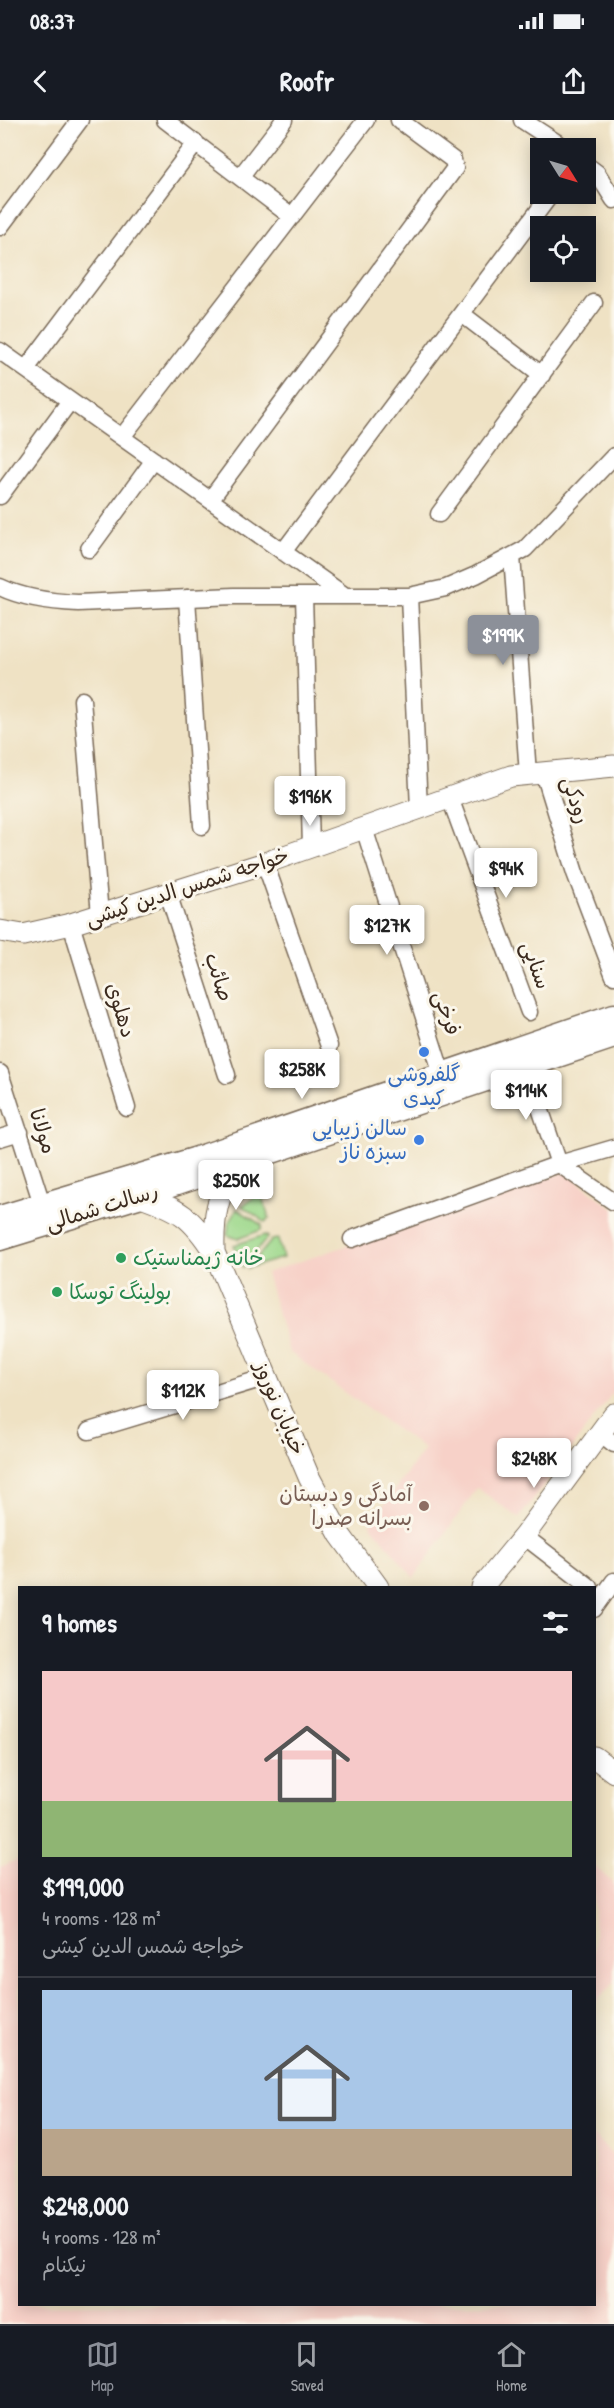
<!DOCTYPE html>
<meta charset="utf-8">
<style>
:root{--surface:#171b24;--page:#20242c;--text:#f1f3f6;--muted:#9ea1a6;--line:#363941;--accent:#8c9099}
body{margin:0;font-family:"Patrick Hand","Playpen Sans Arabic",sans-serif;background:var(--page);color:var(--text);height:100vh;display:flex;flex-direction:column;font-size:22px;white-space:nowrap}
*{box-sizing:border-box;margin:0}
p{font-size:20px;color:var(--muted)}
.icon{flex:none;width:33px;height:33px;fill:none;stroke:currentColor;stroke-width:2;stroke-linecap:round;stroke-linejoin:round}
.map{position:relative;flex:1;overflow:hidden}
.drawer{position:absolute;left:18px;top:1466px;width:578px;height:720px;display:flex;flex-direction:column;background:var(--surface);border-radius:0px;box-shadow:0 3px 15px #0003}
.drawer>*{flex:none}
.needle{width:39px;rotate:127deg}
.fabs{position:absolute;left:530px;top:18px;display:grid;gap:12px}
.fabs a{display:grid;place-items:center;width:66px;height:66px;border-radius:0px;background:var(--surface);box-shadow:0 3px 15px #0003;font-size:30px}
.price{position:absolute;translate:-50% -51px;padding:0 14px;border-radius:6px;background:#fff;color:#222;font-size:20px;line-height:39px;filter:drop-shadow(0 2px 3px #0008)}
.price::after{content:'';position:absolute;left:50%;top:36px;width:18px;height:14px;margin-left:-9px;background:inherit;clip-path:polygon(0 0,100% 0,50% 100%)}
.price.selected{background:var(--accent);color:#fff}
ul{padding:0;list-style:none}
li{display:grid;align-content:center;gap:12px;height:318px;padding:0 24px}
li+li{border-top:2px solid var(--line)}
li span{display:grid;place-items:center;height:186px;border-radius:0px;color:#555}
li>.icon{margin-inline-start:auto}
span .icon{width:108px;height:108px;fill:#fffc;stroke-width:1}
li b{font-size:26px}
h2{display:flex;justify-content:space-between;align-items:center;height:72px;padding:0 24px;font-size:26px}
.status{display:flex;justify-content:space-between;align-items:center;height:42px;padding:0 30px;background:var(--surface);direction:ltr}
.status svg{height:16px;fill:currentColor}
header{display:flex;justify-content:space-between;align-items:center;height:78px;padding:0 24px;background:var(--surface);font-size:27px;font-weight:800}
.dock{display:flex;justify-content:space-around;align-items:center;height:84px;border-top:2px solid var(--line);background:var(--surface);font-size:16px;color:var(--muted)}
.dock a{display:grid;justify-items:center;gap:3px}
.dock .selected{color:var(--accent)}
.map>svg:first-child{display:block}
</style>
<div class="status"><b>08:37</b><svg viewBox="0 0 49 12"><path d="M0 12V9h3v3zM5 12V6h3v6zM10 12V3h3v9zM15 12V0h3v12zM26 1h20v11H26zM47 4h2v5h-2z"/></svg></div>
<header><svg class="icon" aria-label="back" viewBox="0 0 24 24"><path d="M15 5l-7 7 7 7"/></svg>Roofr<svg class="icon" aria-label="share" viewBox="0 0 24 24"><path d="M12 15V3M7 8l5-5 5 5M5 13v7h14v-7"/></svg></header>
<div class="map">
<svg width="614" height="2204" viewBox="0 0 614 2204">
<rect width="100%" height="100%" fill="#fbf7ec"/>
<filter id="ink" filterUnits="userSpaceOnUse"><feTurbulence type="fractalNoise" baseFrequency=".0167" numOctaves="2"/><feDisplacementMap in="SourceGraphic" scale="12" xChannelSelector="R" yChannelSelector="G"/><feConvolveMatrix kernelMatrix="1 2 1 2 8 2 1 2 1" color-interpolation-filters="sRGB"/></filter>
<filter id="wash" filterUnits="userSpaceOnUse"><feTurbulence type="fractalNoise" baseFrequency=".008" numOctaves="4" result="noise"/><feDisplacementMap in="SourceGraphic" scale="24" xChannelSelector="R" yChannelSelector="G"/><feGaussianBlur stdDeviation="1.35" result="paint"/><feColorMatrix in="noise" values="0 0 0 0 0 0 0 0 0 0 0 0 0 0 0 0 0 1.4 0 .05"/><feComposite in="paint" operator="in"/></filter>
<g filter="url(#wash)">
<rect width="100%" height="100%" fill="#efe2c4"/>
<path fill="#f7d1c8" d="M565 1052 614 1089V1271L519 1398 477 1368 414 1458 370 1404 424 1329 289 1232 266 1153Z
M19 1739 20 2184H594V2015L614 2037V2204H0V1747Z
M594 1746 614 1764V1862L594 1884Z"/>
<path fill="#9dd88b" stroke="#6c8154" stroke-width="1.5" d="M257 1075 262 1077 269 1098 265 1102 242 1086Z
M237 1089 262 1105 261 1110 238 1119 227 1115 229 1103Z
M265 1115 268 1117 243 1148 234 1125Z
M278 1119 283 1138 248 1148 272 1120Z"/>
</g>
<g filter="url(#ink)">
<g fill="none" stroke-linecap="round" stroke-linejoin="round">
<defs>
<path id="minor" d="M165 0 292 97
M522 0 565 28
M585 44 597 53 614 80
M240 57 284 0
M0 107 80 0
M462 194 542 255
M0 231 344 475
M26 249 196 23
M122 317 366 0
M0 376 70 281
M210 380 455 48 453 40 399 0
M439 394 594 183
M89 429 154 340
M283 432 548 78
M512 436 528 654
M0 467C23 478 53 482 78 483L234 476H409L446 468 476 455 525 429 614 336
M304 476 311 727
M409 476 419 688
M187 478 202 706
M82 580 100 795
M544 653 575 753 614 856
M450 678 529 892
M364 708 442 954
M265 743 329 926
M168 773 227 955
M71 804 127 988
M526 947 559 1044 614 1082
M0 953 42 1084
M0 1018 20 1012
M352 1119 559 1044 614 1028
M89 1311 267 1257
M600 1313 614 1324
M524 1416 590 1467
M594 1489 614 1461"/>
<path id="tertiary" d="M0 811 23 815 71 804 265 743 511 656 614 646
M141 1076C180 1090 191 1096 214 1132L309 1357 340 1415 378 1467
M214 1131C213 1096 217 1075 236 1044
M482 1467 524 1416 614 1294
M594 1637 614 1652"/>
<path id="secondary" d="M0 1097 194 1039 614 895
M0 1119 141 1076 614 917"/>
</defs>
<use href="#minor" stroke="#7a6a58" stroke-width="19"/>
<use href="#tertiary" stroke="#7a6a58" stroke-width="23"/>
<use href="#secondary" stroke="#7a6a58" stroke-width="25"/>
<use href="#minor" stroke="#fff" stroke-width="16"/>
<use href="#tertiary" stroke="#fff" stroke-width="21"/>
<use href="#secondary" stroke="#fff" stroke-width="22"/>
</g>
</g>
<g fill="#3f7fe0" stroke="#fbf7ec" stroke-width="2">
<circle cx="424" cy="932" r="6"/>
<circle cx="419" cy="1020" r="6"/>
</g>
<g fill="#2e9e5b" stroke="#fbf7ec" stroke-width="2">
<circle cx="121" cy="1138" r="6"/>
<circle cx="57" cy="1172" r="6"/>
</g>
<circle fill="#8d6e63" stroke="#fbf7ec" stroke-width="2" cx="424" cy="1386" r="6"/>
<g text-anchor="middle" stroke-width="6" stroke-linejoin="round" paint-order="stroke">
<g font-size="21" fill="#3b2a1e" stroke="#fbf7ec">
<text transform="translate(576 680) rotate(72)" y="7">رودکی</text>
<text transform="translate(187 767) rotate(-18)" y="7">خواجه شمس الدين كيشی</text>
<text transform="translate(536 845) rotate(70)" y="7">سنایی</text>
<text transform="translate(219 857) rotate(72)" y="7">صائب</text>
<text transform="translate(121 890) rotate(73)" y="7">دهلوی</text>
<text transform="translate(447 893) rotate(72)" y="7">فرخی</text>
<text transform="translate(43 1011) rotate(72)" y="7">مولانا</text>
<text transform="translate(102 1087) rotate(-17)" y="7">رسالت شمالی</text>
<text transform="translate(280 1288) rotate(67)" y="7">خیابان نوروز</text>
</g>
<g font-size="21" fill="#366cbe" stroke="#fbf7ec">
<text x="424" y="961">گلفروشی<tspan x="424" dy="24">کیدی</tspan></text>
<text x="407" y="1015" text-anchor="end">سالن زیبایی<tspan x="407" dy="24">سبزه ناز</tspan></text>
</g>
<g font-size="21" fill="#27864d" stroke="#fbf7ec" text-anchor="start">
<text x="133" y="1145">خانه ژیمناستیک</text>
<text x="69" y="1179">بولینگ توسکا</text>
</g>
<g font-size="21" fill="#785e54" stroke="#fbf7ec" text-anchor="end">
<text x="412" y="1381">آمادگی و دبستان<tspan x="412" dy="24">بسرانه صدرا</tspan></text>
</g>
</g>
</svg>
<div class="fabs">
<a><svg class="needle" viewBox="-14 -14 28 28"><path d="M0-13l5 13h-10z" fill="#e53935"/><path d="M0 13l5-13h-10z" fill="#9ea1a6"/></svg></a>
<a><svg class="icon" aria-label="locate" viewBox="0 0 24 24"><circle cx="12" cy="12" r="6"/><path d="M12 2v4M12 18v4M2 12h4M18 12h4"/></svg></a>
</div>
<b class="price selected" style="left:503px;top:546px">$199K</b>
<b class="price" style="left:310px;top:707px">$196K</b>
<b class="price" style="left:506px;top:779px">$94K</b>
<b class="price" style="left:387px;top:836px">$127K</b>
<b class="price" style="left:302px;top:980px">$258K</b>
<b class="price" style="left:526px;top:1001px">$114K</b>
<b class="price" style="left:236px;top:1091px">$250K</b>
<b class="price" style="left:183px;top:1301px">$112K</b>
<b class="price" style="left:534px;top:1369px">$248K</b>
<section class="drawer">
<h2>9 homes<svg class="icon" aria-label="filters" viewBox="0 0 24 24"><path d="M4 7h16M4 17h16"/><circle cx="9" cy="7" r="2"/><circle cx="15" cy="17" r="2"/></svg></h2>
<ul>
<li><span style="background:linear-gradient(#f6c9c9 70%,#8fb573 0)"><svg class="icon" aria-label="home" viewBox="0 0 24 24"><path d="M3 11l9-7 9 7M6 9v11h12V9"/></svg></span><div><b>$199,000</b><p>4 rooms · 128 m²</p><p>خواجه شمس الدين كيشی</p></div></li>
<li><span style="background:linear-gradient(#a9c7e8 75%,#b9a48a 0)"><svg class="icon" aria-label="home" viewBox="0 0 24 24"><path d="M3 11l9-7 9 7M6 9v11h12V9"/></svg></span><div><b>$248,000</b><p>4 rooms · 128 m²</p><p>نیکنام</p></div></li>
</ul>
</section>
</div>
<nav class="dock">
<a class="selected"><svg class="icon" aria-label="map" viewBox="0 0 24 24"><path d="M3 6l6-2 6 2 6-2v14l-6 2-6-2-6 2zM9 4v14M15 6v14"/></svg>Map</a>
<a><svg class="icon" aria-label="saved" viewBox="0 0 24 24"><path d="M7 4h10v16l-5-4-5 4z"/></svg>Saved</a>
<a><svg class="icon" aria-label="home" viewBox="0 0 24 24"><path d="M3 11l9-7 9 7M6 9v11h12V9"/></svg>Home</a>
</nav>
